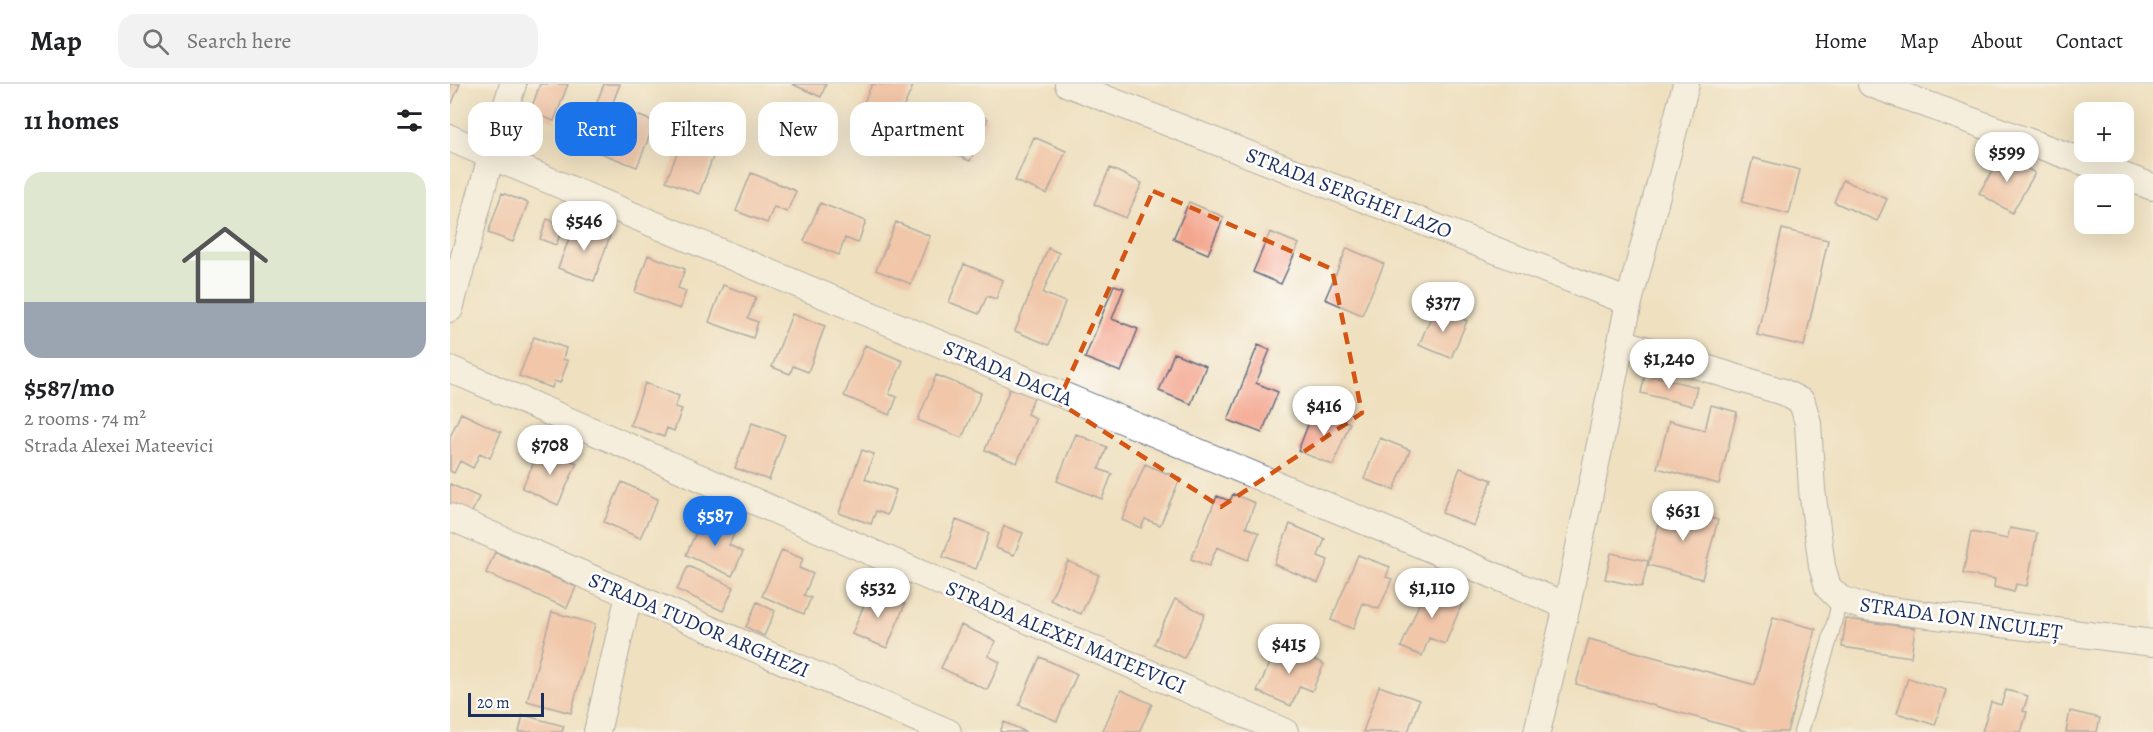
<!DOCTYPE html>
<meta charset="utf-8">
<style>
:root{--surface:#fff;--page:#f2f2f2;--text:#202124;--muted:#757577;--line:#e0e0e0;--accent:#1a73e8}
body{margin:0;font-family:Alegreya,serif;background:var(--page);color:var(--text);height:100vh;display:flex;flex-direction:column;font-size:22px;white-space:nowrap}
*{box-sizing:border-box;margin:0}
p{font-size:20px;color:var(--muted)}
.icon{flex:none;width:33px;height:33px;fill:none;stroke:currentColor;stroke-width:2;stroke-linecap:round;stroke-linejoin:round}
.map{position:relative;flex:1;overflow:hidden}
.panel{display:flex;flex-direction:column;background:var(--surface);width:450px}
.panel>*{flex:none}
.hud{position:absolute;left:18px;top:18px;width:570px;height:54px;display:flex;gap:12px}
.fabs{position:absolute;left:1624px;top:18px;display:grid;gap:12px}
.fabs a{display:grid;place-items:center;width:60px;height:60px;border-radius:12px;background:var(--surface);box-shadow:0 6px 24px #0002;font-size:30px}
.scale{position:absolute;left:18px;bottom:15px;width:76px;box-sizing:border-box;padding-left:6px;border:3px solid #1b2f5e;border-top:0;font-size:16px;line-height:21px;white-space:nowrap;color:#1b2f5e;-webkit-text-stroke:4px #fff;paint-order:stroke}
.price{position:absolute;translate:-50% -51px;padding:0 14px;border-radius:21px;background:#fff;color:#222;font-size:20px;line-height:39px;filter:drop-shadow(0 2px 3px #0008)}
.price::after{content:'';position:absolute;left:50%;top:36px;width:18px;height:14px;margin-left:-9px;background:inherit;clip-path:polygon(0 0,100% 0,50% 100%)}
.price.active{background:var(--accent);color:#fff}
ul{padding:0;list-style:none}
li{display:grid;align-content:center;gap:12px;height:318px;padding:0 24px}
li span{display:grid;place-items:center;height:186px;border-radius:18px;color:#555}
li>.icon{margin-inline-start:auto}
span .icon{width:108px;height:108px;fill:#fffc;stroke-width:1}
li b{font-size:26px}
h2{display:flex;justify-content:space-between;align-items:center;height:72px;padding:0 24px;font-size:26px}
.pill{padding:0 21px;border-radius:18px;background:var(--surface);box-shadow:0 6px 24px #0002;font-size:21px;line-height:54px}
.pill.active{background:var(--accent);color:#fff}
header{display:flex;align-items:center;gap:36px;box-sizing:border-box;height:84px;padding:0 30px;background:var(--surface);border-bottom:2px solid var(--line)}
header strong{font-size:28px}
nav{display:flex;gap:33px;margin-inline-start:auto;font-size:21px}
.search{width:420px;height:54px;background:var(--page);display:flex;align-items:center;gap:15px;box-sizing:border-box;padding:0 21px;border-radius:18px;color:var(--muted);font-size:22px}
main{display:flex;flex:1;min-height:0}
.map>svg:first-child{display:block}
</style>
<header>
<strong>Map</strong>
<div class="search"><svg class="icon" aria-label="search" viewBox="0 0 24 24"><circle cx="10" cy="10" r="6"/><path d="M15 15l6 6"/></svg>Search here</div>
<nav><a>Home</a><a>Map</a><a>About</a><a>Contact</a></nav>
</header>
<main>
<section class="panel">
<h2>11 homes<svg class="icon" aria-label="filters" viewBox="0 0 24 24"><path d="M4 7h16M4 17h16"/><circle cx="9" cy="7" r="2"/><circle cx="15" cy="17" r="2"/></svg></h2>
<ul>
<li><span style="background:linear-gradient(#dfe7d0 70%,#9aa5b1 0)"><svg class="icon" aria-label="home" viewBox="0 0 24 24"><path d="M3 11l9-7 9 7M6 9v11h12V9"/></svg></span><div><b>$587/mo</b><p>2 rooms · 74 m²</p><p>Strada Alexei Mateevici</p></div></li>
</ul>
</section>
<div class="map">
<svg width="1703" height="648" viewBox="0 0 1703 648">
<rect width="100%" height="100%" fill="#fff"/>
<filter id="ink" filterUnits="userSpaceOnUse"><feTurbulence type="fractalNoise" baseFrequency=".0167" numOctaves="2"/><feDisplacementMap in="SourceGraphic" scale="12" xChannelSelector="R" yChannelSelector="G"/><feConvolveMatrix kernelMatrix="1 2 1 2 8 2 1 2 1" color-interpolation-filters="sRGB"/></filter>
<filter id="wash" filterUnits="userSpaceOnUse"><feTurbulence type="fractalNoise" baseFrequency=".008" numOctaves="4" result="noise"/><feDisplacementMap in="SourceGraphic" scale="24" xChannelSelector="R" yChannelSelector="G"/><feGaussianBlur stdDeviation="1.35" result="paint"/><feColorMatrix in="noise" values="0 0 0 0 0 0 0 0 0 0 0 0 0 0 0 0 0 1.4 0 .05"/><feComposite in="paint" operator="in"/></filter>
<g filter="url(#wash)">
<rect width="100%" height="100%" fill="#efe0c0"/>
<g id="blocks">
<path fill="#f3a68e" d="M0 0H10L2 19 0 18Z
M90 0H118L104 37 80 28Z
M154 0H170L153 44 139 38Z
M342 0H376L371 13Z
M422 0 463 2 445 42 410 27Z
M505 21 538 35 520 77 487 63Z
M166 23 205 38 187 83 148 68Z
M584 53 616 67 597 110 565 97Z
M231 60 263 73 249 110 216 97Z
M1553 70 1585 89 1562 129 1529 109Z
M1303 74 1350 86 1339 130 1292 118Z
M660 84 692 99 676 134 644 120Z
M301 89 346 107 337 128 324 123 317 139 286 127Z
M1393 96 1437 115 1427 137 1384 118Z
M52 109 78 119 63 158 38 149Z
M739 118 774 133 758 170 723 155Z
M370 119 416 137 408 159 395 154 389 171 354 157Z
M97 135 114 141 106 161 90 155Z
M446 138 480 152 461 200 426 186Z
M125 139 160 152 144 197 108 184Z
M1332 145 1378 156 1354 262 1307 251Z
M820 148 849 160 831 200 803 188Z
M598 164 609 169 593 209 615 218 599 261 565 247Z
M897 164 934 180 912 231 875 215Z
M198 171 235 185 228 204 236 207 230 225 185 208Z
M514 180 553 196 546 215 537 212 529 230 499 218Z
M273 201 306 213 298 234 308 238 303 254 259 238Z
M664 201 674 204 662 235 688 245 671 288 635 274Z
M985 223 1017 237 1001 274 969 261Z
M342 230 375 242 358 288 343 282 340 290 322 283Z
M84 253 116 264 113 275 118 277 110 299 104 297 102 304 69 292Z
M415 261 453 277 439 310 447 313 440 331 394 312Z
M808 261 820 266 806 299 828 308 812 349 778 336Z
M724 269 756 282 741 320 709 307Z
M1195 290 1247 303 1242 322 1191 309Z
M486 291 531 309 512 354 468 336Z
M195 299 229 312 225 323 232 325 224 347 217 344 214 353 180 341Z
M560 304 584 313 577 330 586 334 567 379 535 366Z
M1261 321 1287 328 1269 400 1207 384 1219 337 1255 346Z
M864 325 900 339 883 381 848 367Z
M11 329 51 348 40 374 30 369 23 384 10 377 4 389 0 387V353Z
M302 339 335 351 319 396 285 384Z
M626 350 657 363 649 385 662 390 652 415 607 397Z
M930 354 960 366 944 406 914 395Z
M91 363 127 379 108 421 72 404Z
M412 366 424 370 415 395 446 406 437 431 426 427 421 440 389 429Z
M695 380 730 395 710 441 695 435 691 444 672 436Z
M1010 384 1042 396 1024 442 992 429Z
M172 398 208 415 190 454 154 438Z
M0 400 29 413 21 430 0 420Z
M783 410 805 419 796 443 809 449 798 476 767 463 759 482 741 475 767 412 780 417Z
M1214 421 1268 436 1252 495 1198 481Z
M253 433 285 448 279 461 293 468 282 492 236 471Z
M506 436 539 449 526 485 493 473Z
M840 440 875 455 868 472 878 476 868 499 824 480Z
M554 442 573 449 564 471 546 464Z
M1560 444 1587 449 1577 502 1566 500 1564 508 1544 503 1545 495 1513 490 1521 448 1557 455Z
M332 466 353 475 349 484 363 490 354 511 361 514 354 530 312 512Z
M45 468 126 503 117 524 36 489Z
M1161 469 1198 477 1192 503 1155 495Z
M908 471 940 483 936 493 942 495 929 525 913 519 903 545 881 536Z
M618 477 649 491 631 530 600 516Z
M238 482 284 503 273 527 227 506Z
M978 499 1014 515 995 560 979 554 972 572 951 563Z
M420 506 455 520 437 564 402 550Z
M725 515 755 530 734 574 704 560Z
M307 518 325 527 314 552 296 543Z
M102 528 145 540 121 629 77 617Z
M1323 533 1366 545 1337 648H1299L1126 600 1139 555 1305 601Z
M1396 535 1465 544 1461 573 1392 563Z
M511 541 546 557 538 572 550 578 537 606 491 584Z
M829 560 874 580 862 607 850 602 841 622 807 607Z
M590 573 627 590 607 637 569 621Z
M1458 594 1496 606 1485 641 1447 629Z
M929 602 969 616 958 648H913Z
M671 606 702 620 689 648H658L653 646Z
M1556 606 1578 612 1573 627 1577 628 1571 648H1532L1541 618 1551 621Z
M1620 627 1650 634 1647 648H1616Z
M73 631 114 642 112 648H69Z
M554 638 576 648H550Z"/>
</g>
</g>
<g filter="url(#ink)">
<use href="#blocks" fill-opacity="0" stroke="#656d80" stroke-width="1.5"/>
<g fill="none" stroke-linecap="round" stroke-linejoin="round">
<defs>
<path id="service" d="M1351 648 1379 559 1390 515"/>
<path id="minor" d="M618 0 1179 218
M1421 0 1703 103
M0 54 41 72 1117 522
M0 225 41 72 63 0
M1171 258 1333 308 1352 318 1358 339 1362 406 1372 482 1378 503 1390 515 1415 523 1703 559
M0 285 835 648
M0 433 498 648
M147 648 179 511
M1087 648 1117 522 1179 218 1236 0"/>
</defs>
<use href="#service" stroke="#656d80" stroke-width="16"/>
<use href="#minor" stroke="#656d80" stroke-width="28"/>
<use href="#service" stroke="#fff" stroke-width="14"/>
<use href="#minor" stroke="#fff" stroke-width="26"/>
</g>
</g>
<path d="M0 0H1703V648H0ZM703 107 882 185 912 329 771 423 608 318Z" fill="#efe0c0" fill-opacity=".55" fill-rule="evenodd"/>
<path fill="none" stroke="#d45514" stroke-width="4.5" stroke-dasharray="12 8" stroke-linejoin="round" d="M703 107 882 185 912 329 771 423 608 318Z"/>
<g text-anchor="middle" stroke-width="5" stroke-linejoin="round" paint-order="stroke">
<g font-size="21" fill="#1b2f5e" stroke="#fff">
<text transform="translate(899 109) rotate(21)" y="7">STRADA SERGHEI LAZO</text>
<text transform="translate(558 289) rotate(23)" y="7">STRADA DACIA</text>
<text transform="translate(1511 534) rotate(8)" y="7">STRADA ION INCULEȚ</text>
<text transform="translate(249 541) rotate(23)" y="7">STRADA TUDOR ARGHEZI</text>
<text transform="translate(616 553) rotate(23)" y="7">STRADA ALEXEI MATEEVICI</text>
</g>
</g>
</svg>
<div class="fabs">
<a>+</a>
<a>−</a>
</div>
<div class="scale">20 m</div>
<b class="price" style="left:1557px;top:99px">$599</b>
<b class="price" style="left:134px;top:168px">$546</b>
<b class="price" style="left:993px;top:249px">$377</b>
<b class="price" style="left:1219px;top:306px">$1,240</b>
<b class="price" style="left:874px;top:353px">$416</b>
<b class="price" style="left:100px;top:392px">$708</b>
<b class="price" style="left:1233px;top:458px">$631</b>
<b class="price active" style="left:265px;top:463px">$587</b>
<b class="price" style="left:428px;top:535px">$532</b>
<b class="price" style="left:982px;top:535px">$1,110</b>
<b class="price" style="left:839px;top:591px">$415</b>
<div class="hud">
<a class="pill">Buy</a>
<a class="pill active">Rent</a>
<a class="pill">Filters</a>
<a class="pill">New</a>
<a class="pill">Apartment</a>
</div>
</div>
</main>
